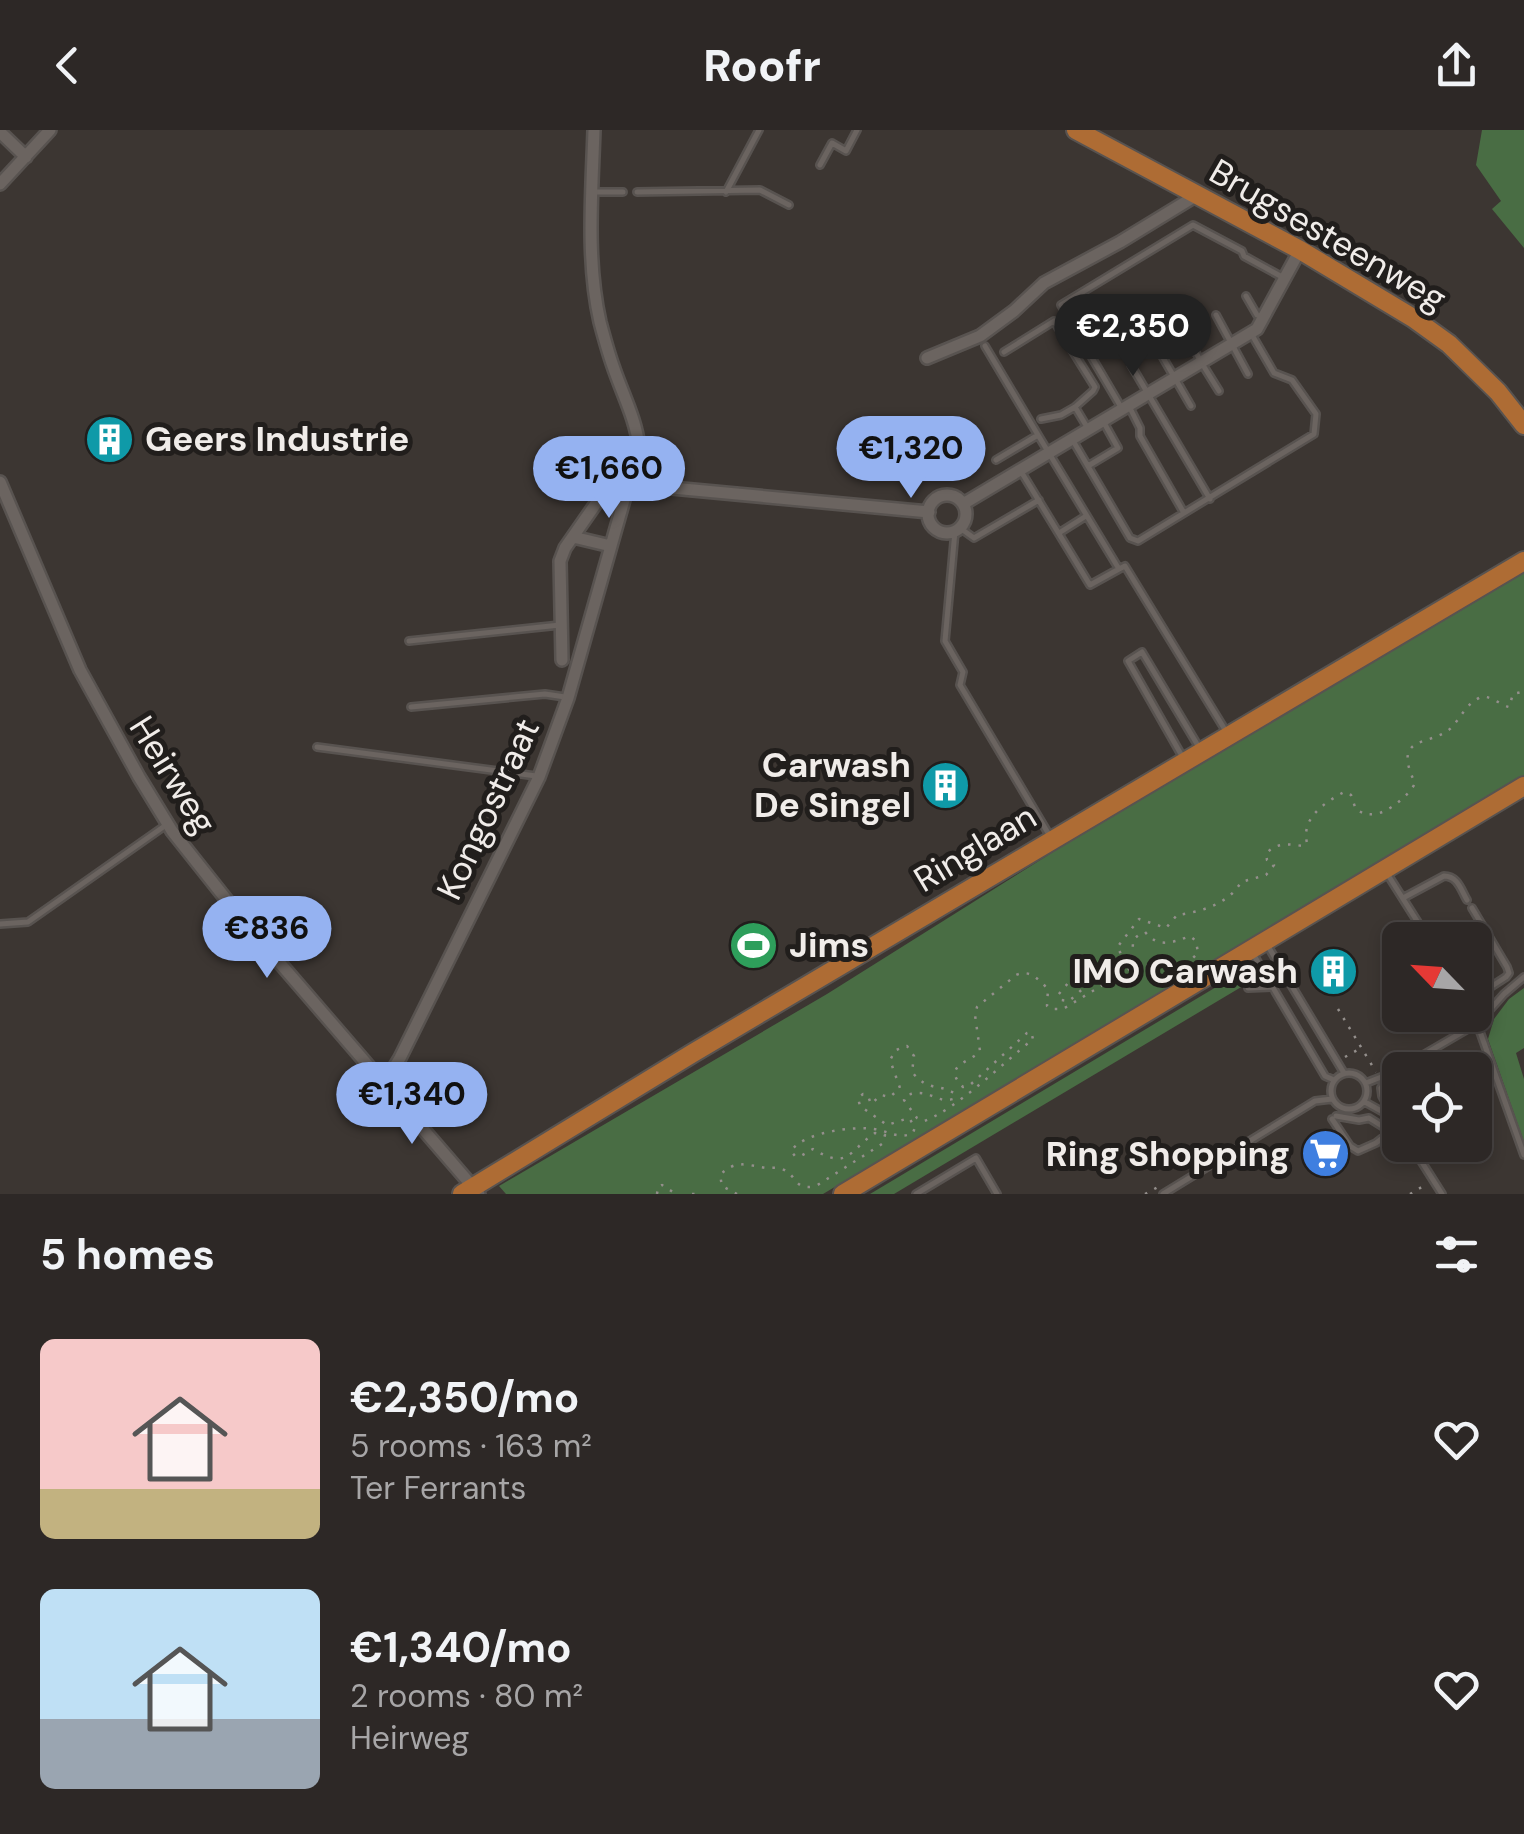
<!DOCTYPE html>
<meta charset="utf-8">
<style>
:root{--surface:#2d2826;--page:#35302e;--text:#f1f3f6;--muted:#a7a6a7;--line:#484443;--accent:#95b2f1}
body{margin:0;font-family:"DM Sans",sans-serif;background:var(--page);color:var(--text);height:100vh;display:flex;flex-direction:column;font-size:38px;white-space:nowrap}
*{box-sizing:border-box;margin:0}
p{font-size:32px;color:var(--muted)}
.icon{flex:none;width:55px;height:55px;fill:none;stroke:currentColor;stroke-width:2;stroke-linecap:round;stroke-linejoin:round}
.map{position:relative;height:1064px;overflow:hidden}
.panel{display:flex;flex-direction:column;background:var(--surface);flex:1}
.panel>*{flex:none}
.needle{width:65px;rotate:295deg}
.buttons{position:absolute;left:1382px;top:792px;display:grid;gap:20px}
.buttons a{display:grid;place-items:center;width:110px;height:110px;border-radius:15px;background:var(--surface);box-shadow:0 5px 15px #0003,0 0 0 2px var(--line);font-size:50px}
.price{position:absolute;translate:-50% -85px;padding:0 22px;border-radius:35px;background:var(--accent);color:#111;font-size:32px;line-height:65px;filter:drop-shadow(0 2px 5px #0008)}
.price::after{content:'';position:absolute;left:50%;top:60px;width:30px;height:22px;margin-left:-15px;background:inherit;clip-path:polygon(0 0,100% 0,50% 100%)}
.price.current{background:#222;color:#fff}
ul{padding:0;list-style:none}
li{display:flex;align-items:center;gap:30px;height:250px;padding:0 40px}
li span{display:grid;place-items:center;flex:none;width:280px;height:200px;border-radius:15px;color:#555}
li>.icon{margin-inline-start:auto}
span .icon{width:120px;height:120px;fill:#fffc;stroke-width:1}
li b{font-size:42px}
h2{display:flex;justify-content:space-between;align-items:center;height:120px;padding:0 40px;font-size:42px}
header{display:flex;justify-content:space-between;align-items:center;height:130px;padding:0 40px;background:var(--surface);font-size:45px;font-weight:800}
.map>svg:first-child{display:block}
</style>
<header><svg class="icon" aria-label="back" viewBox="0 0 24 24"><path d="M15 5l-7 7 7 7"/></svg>Roofr<svg class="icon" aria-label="share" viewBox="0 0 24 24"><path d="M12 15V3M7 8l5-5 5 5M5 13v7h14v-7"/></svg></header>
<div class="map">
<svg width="1524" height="1064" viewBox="0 0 1524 1064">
<rect width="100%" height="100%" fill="#3c3632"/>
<path fill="#496d44" d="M1482 0H1524V118L1492 79 1501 71 1476 35Z
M1524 443V646L1463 682 823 1064H506L499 1056 827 864 1096 695Z
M1258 832 1267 848 1263 851 1248 853 894 1064H870Z
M1524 858V918L1516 923 1524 949V1012L1488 909 1494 889 1509 869Z"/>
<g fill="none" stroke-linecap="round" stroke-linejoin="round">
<defs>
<path id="lane" d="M820 35 832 13 846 21 857 0
M595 62H623
M637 62 760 60 789 75
M726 62 759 0
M1246 166 1257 185 1260 186
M1216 185 1248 244
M1186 204 1201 232 1219 261
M985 216 1038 305
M1158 219 1191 276
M1004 222 1054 191 1095 257 1093 261 1075 277
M1131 235 1210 369
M1121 277 1061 175 1193 95 1242 121 1244 126 1284 148
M1130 278 1140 298V306L1184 383
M1041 289 1061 285 1075 277 1087 297
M1072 309 1130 408 1138 411 1314 304 1316 284 1292 250 1274 243 1252 205
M996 330 1038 305 1119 439 1090 455 1022 343
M1088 336 1118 318 1103 291
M960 398 974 408 1039 370
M955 401 945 511 963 542 960 555 1051 708
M1059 403 1086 386
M1119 439 1125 436 1227 603
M409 511 560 495
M411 577 545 564 565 567
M317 617 536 646
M1182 626 1128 531 1142 522 1200 619
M1388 745 1429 810
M1403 768 1444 746C1458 746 1461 760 1467 770
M1472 778 1507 837 1509 843 1506 847 1475 867
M0 794 28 792 166 695
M1266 813 1344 943
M1252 822 1325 946 1334 950
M1248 858 1273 857
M1474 885 1524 1025
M1331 961a18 18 0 1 1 36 0a18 18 0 1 1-36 0Z
M1391 944 1381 958 1382 966 1400 998
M1366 953 1394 942 1478 893 1504 864 1524 847
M1365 972 1392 987
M1332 989 1350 1016 1358 1021 1376 1013 1385 1006V998L1369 988 1359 990 1336 986
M1411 1015 1442 1064
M916 1064 976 1028 997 1064
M1163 1064 1315 971 1332 969"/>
<path id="street" d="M0 2 26 27
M0 54 50 0
M927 228 980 206 1014 181 1044 153 1120 112 1197 65
M0 352 80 540 139 647 172 701 241 788 479 1064
M629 354 929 382
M928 384a19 19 0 1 1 38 0a19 19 0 1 1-38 0Z
M963 374 1257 199 1300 120
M573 407 611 416
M562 530 560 431 565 418 611 352
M382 951 389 946 400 928 539 647 568 568 639 317C636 289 622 263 613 236 608 222 604 207 600 192 586 130 592 63 594 0"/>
<path id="primary" d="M1076 0 1300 120 1413 188 1449 214 1498 262 1524 295
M462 1064 693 923 1524 431
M843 1064 1524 656"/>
</defs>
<use href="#lane" stroke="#585350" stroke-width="10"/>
<use href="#street" stroke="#585350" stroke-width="16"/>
<use href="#primary" stroke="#585350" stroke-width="22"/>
<path stroke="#948f8c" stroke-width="2.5" stroke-dasharray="2.5 8" stroke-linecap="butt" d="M1338 879 1376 942
M1345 927 1361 918
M657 1064 658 1057 662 1055 676 1064
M692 1064H700
M737 1064 722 1056 720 1045C736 1029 746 1035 766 1038 770 1038 778 1037 782 1039 798 1045 793 1061 816 1056L882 1014 885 1005 875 1003C848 1021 849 1041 813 1019L801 1026H795L791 1021C804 1002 853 996 874 999 889 1001 899 1010 913 1003L915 997 909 988 887 995 860 976 858 968 863 964 868 966 871 974 881 965 890 967 900 958 890 930 896 920 907 916 914 926 912 942C929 963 941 953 955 964L953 969C935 974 929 956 905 966L904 970 917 988 924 991C954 981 1006 931 1033 909L1031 902 1027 903 970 955 963 957C941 935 970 933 980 921L975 885 977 877 1016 845C1030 839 1038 849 1048 859L1047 876 1052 879H1063L1129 839 1137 841 1161 828 1180 835H1186L1198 823 1196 811 1190 806C1172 813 1158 818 1145 802 1126 810 1137 815 1130 828 1125 837 1116 837 1109 840 1095 846 1081 861 1069 871L1061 870 1058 865 1069 852 1122 821 1119 815 1139 789 1166 798 1177 785C1200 782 1229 774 1241 752L1266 745 1274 735 1267 730 1266 724C1276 712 1289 714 1303 716L1307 713C1301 688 1324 673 1344 662L1351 665 1356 680C1363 683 1367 685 1374 684 1386 684 1410 665 1415 653 1391 603 1431 617 1451 598 1460 589 1467 573 1479 568 1488 563 1500 575 1509 577L1513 564 1522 562 1524 564
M1145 1064 1158 1057
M1410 1064 1425 1055"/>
<use href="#lane" stroke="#6b6460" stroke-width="5"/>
<use href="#street" stroke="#6b6460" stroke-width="11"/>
<use href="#primary" stroke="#ae6c34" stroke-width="18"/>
</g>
<defs>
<symbol id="building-disc" viewBox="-11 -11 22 22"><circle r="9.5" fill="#0f9aa8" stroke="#211e1c"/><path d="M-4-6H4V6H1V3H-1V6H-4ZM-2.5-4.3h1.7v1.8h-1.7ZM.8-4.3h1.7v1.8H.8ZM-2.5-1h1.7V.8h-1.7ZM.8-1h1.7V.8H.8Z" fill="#fff"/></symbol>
<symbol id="stadium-disc" viewBox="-11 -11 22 22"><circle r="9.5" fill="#2e9e5b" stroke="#211e1c"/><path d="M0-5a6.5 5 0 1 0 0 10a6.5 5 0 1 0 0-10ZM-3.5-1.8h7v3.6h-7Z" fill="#fff"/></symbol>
<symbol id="supermarket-disc" viewBox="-11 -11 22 22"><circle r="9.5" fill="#3f7fe0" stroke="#211e1c"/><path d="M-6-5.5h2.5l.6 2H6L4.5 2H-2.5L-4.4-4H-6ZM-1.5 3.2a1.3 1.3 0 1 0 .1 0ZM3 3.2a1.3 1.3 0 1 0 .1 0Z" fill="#fff"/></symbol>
</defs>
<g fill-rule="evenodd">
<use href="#building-disc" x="82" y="282" width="55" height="55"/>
<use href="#building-disc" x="918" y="628" width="55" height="55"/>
<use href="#stadium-disc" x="726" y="788" width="55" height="55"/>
<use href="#building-disc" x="1306" y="814" width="55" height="55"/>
<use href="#supermarket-disc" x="1298" y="996" width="55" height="55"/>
</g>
<g text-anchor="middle" stroke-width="10" stroke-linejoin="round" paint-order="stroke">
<g font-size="35" fill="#f0ece9" stroke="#211e1c">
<text transform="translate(1328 105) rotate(30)" y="12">Brugsesteenweg</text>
<text transform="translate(173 645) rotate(58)" y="12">Heirweg</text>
<text transform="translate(488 679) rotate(-65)" y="12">Kongostraat</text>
<text transform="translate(975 718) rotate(-31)" y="12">Ringlaan</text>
</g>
<g font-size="35" font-weight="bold" fill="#f0ece9" stroke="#211e1c" text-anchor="end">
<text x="145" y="321" text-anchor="start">Geers Industrie</text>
<text x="911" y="647">Carwash<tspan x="911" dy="40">De Singel</tspan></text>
<text x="789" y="827" text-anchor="start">Jims</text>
<text x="1298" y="853">IMO Carwash</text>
<text x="1290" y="1036">Ring Shopping</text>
</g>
</g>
</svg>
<div class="buttons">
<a><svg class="needle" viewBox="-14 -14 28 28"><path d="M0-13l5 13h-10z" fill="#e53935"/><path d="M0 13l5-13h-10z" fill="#a7a6a7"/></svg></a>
<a><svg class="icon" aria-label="locate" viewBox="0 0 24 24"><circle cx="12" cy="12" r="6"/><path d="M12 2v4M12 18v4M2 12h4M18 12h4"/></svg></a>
</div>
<b class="price current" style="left:1133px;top:249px">€2,350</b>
<b class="price" style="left:911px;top:371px">€1,320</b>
<b class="price" style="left:609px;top:391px">€1,660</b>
<b class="price" style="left:267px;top:851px">€836</b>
<b class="price" style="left:412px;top:1017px">€1,340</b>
</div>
<section class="panel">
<h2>5 homes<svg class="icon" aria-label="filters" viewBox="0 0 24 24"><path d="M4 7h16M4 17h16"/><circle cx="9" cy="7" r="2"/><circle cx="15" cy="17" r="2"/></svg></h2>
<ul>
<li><span style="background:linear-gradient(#f6c9c9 75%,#c2b280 0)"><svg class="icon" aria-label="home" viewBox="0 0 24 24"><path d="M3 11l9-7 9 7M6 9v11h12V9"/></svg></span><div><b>€2,350/mo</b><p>5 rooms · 163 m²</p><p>Ter Ferrants</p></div><svg class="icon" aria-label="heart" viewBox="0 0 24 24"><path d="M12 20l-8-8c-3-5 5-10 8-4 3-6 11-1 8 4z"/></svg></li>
<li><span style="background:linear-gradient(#bfe0f5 65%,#9aa5b1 0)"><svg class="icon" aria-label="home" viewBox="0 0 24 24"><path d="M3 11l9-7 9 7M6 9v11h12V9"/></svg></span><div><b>€1,340/mo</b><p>2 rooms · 80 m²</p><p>Heirweg</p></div><svg class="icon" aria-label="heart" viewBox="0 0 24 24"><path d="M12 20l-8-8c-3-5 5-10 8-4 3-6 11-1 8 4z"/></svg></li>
</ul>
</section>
